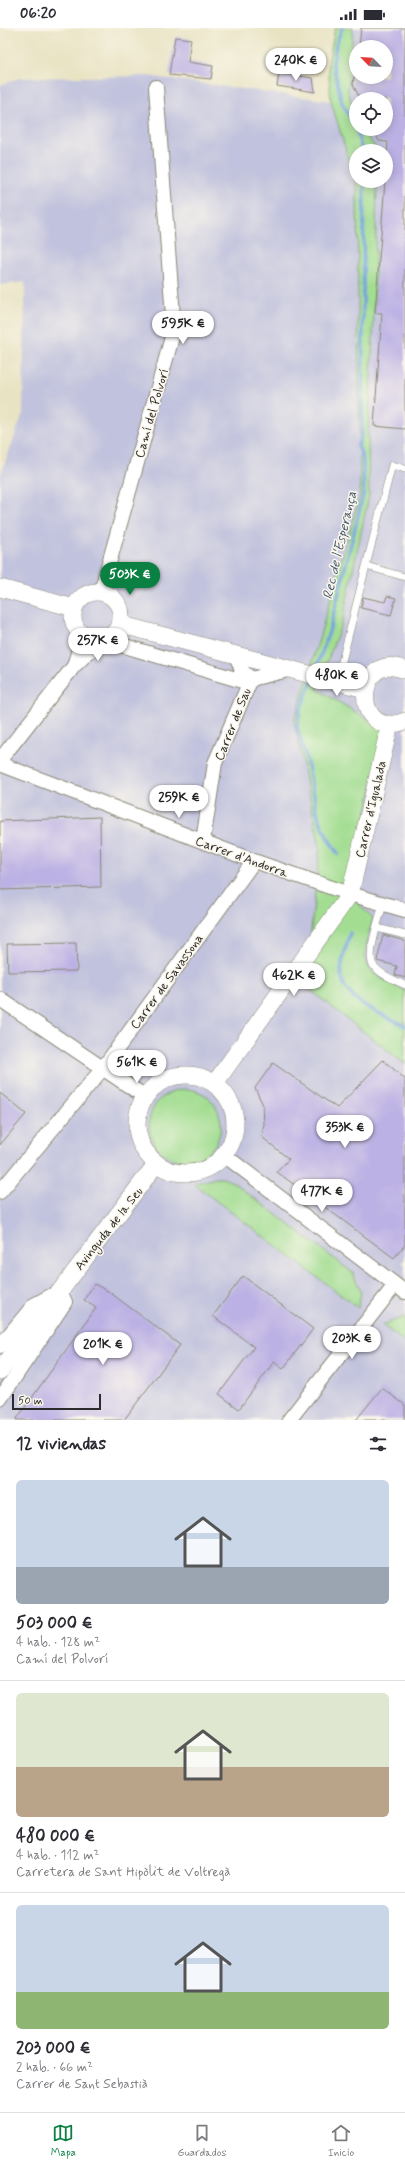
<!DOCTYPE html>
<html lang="es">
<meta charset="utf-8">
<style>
:root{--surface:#fff;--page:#f2f2f3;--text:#2b2b33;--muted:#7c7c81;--line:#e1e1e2;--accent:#0b8043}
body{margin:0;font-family:Mynerve,sans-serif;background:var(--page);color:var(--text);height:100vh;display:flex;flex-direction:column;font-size:15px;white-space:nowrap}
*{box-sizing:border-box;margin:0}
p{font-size:13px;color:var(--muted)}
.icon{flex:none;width:22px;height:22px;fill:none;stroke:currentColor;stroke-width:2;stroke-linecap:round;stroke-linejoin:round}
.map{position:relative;height:1392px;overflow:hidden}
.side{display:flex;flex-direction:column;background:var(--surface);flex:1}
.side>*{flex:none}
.needle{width:26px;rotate:295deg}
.controls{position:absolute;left:349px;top:12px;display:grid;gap:8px}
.controls a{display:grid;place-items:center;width:44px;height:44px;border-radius:50%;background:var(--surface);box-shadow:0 2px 10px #0003;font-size:20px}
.scale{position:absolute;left:12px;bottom:10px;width:89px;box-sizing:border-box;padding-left:4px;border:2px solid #2b2b2b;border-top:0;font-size:11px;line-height:14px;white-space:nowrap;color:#2b2b2b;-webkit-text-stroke:3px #fbf7ec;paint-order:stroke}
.price{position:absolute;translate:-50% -34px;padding:0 9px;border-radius:14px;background:#fff;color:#222;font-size:13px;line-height:26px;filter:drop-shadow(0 1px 2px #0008)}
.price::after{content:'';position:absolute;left:50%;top:24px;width:12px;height:9px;margin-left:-6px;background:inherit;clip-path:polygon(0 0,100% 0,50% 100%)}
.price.active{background:var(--accent);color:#fff}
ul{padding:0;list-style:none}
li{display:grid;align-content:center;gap:8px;height:212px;padding:0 16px}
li+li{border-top:1px solid var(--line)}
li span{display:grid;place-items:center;height:124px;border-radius:6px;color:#555}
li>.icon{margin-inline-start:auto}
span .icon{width:72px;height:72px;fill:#fffc;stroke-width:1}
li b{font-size:17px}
h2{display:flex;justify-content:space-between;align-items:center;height:48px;padding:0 16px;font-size:17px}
.status{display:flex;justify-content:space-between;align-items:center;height:28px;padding:0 20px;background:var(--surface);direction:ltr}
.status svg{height:11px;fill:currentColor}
.tab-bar{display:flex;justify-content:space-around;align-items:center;height:56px;border-top:1px solid var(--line);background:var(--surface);font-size:11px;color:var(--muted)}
.tab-bar a{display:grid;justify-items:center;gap:2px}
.tab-bar .active{color:var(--accent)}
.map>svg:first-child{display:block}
</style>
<div class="status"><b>06:20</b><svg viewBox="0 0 49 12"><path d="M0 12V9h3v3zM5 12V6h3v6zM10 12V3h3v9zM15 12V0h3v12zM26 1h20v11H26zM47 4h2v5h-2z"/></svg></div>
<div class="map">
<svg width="405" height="1392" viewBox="0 0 405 1392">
<rect width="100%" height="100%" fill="#fbf7ec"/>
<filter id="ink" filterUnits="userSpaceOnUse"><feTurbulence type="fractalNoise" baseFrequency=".025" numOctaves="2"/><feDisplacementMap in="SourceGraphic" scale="8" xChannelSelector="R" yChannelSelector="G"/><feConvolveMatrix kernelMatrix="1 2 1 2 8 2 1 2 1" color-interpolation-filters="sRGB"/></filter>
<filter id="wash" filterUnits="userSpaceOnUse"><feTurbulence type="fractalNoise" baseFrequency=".012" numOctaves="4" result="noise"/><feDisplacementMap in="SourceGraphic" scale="16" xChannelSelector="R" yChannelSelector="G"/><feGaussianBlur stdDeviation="0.9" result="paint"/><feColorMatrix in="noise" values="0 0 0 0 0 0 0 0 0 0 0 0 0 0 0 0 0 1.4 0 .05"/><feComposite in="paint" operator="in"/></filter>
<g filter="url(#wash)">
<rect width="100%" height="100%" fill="#e8e3c2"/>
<path fill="#c1c2dd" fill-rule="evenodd" d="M353 0H405V962L386 954 370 942 365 931 364 922 373 891 350 866 317 661 342 594 369 467 368 406 374 286 377 153H386V123H377L362 101H386V71H356V88L347 64ZM356 19H386V49H356Z
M147 48 331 73 357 158 360 467 309 646 294 693 320 819 305 958 405 1036V1230L402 1235 405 1237V1392H0V448L23 385 25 254 0 257V57L20 50Z"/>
<path fill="#a2dd91" stroke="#66845e" d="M335 0H353L348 64 356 88V101H362L377 122 356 123V153H377L374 286 368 406 369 467 342 594 317 661 384 701 350 866 373 891C360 937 360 942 405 962V1036L305 958 320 819 294 693 309 646 360 467 357 159 331 73 328 36Z
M149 1097a36 36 0 1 1 72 0a36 36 0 1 1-72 0Z
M216 1150H223L233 1154 353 1245 361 1264 358 1280 194 1156Z
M401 1290H405V1314L382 1297Z"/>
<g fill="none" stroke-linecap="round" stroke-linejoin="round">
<path stroke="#74a3dd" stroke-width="3.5" d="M342 0 336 17 333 36 342 75 356 100 362 123
M315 644 329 604 364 464 363 432 358 417 362 406 364 153
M312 652 300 682 297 699 308 738 318 788 327 809 338 826
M350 905C347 918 341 932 341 945 342 974 384 986 405 998"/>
</g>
<g id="blocks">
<path fill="#bcb1e4" d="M361 0H405V401L374 398 382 285H375L388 114 379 113 373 101H386V71H360L353 56 354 49H386V19H359Z
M175 9 191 11 188 34 213 38 211 51 169 47Z
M279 45 313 50 315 64 277 58Z
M387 568 396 570 391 587 361 580 363 569 385 574Z
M100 789 101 859 0 862V793Z
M383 907 405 913V950L395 947 397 938 377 933Z
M76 915 77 943 8 944 7 916Z
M383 1032 405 1051V1217L394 1230 277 1144 289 1131 262 1109 264 1096 263 1077 255 1060 273 1035 337 1080Z
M0 1065 26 1086 0 1117Z
M243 1248 313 1301 283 1341 274 1334 239 1381 219 1366 254 1319 213 1288Z
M94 1256 108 1263 180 1317 124 1392H16L96 1280 84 1272Z
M382 1360 405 1377V1392H356Z"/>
</g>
</g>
<g filter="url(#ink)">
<use href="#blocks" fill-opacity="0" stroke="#8a8776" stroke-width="1"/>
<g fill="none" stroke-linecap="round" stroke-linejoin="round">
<defs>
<path id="service" d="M366 538 392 437 405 441
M337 653 366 538 405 549
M383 876C380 889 366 926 373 937 381 947 394 952 405 957
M377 900 405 907"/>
<path id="minor" d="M101 564 174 302 156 59
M106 610 118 616 249 655
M236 626 242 643 251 651 292 641
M74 638 83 608
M0 732 74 638 102 611
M0 736 254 833 350 866 405 882
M203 813 215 735 251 651
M0 971 144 1068
M224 1127 405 1264
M0 1164 103 1040 254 833
M0 1318 34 1277 60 1263 65 1274 0 1371
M289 1392 395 1257"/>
<path id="tertiary" d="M0 560 74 580
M73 588a24 24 0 1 1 48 0a24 24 0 1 1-48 0Z
M119 596 365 661
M405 642C354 620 351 715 405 693
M137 1096a49 49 0 1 1 98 0a49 49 0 1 1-98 0Z
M215 1055 350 866 390 696
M0 1343 156 1136"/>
</defs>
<use href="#service" stroke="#8a8776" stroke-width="8"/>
<use href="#minor" stroke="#8a8776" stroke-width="16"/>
<use href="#tertiary" stroke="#8a8776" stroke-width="18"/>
<use href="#service" stroke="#fff" stroke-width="7"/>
<use href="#minor" stroke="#fff" stroke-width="14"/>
<use href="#tertiary" stroke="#fff" stroke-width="17"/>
</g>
</g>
<g text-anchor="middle" stroke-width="3" stroke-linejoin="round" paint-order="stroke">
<g font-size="13" fill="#2b2b2b" stroke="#fbf7ec">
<text transform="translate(151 385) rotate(-74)" y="5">Camí del Polvorí</text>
<text transform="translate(232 696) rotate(-68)" y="5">Carrer de Sau</text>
<text transform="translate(370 781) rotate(-77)" y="5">Carrer d'Igualada</text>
<text transform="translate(242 828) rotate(20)" y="5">Carrer d'Andorra</text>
<text transform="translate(166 953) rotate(-54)" y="5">Carrer de Savassona</text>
<text transform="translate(108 1200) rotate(-52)" y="5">Avinguda de la Seu</text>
</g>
<g font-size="14" font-style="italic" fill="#485b72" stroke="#fbf7ec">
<text transform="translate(339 517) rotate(-77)" y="5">Rec de l'Esperança</text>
</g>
</g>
</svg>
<div class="controls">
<a><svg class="needle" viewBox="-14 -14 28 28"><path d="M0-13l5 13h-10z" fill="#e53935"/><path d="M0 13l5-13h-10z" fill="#7c7c81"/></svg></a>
<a><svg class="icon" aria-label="locate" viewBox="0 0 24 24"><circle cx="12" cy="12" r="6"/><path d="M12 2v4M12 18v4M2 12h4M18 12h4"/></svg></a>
<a><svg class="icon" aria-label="layers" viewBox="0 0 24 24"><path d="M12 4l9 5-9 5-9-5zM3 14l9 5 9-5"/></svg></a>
</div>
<div class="scale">50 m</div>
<b class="price" style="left:296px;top:54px">240K €</b>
<b class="price" style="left:183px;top:317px">595K €</b>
<b class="price active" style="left:130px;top:568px">503K €</b>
<b class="price" style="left:98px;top:634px">257K €</b>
<b class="price" style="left:337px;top:669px">480K €</b>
<b class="price" style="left:179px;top:791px">259K €</b>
<b class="price" style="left:294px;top:969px">462K €</b>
<b class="price" style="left:137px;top:1056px">561K €</b>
<b class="price" style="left:345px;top:1121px">353K €</b>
<b class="price" style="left:322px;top:1185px">477K €</b>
<b class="price" style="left:352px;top:1332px">203K €</b>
<b class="price" style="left:103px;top:1338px">201K €</b>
</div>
<section class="side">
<h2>12 viviendas<svg class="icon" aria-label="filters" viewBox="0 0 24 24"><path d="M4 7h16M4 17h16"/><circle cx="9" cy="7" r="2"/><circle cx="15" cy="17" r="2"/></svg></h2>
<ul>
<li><span style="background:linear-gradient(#c9d6e8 70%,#9aa5b1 0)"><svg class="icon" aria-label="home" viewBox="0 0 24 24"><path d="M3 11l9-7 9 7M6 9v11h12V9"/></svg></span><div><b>503 000 €</b><p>4 hab. · 128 m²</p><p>Camí del Polvorí</p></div></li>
<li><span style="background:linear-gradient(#dfe7d0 60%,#b9a48a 0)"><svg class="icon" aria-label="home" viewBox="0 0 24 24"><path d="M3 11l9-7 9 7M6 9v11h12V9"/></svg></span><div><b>480 000 €</b><p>4 hab. · 112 m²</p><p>Carretera de Sant Hipòlit de Voltregà</p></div></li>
<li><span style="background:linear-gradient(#c9d6e8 70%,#8fb573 0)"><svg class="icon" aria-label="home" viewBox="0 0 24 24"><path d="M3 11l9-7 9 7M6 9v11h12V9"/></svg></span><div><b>203 000 €</b><p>2 hab. · 66 m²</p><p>Carrer de Sant Sebastià</p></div></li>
</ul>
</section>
<nav class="tab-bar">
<a class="active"><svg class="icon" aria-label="map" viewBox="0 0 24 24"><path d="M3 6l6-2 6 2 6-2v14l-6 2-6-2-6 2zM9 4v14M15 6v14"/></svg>Mapa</a>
<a><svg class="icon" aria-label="saved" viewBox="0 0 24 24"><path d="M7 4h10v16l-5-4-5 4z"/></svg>Guardados</a>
<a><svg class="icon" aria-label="home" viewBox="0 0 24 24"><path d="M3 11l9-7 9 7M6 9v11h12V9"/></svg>Inicio</a>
</nav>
